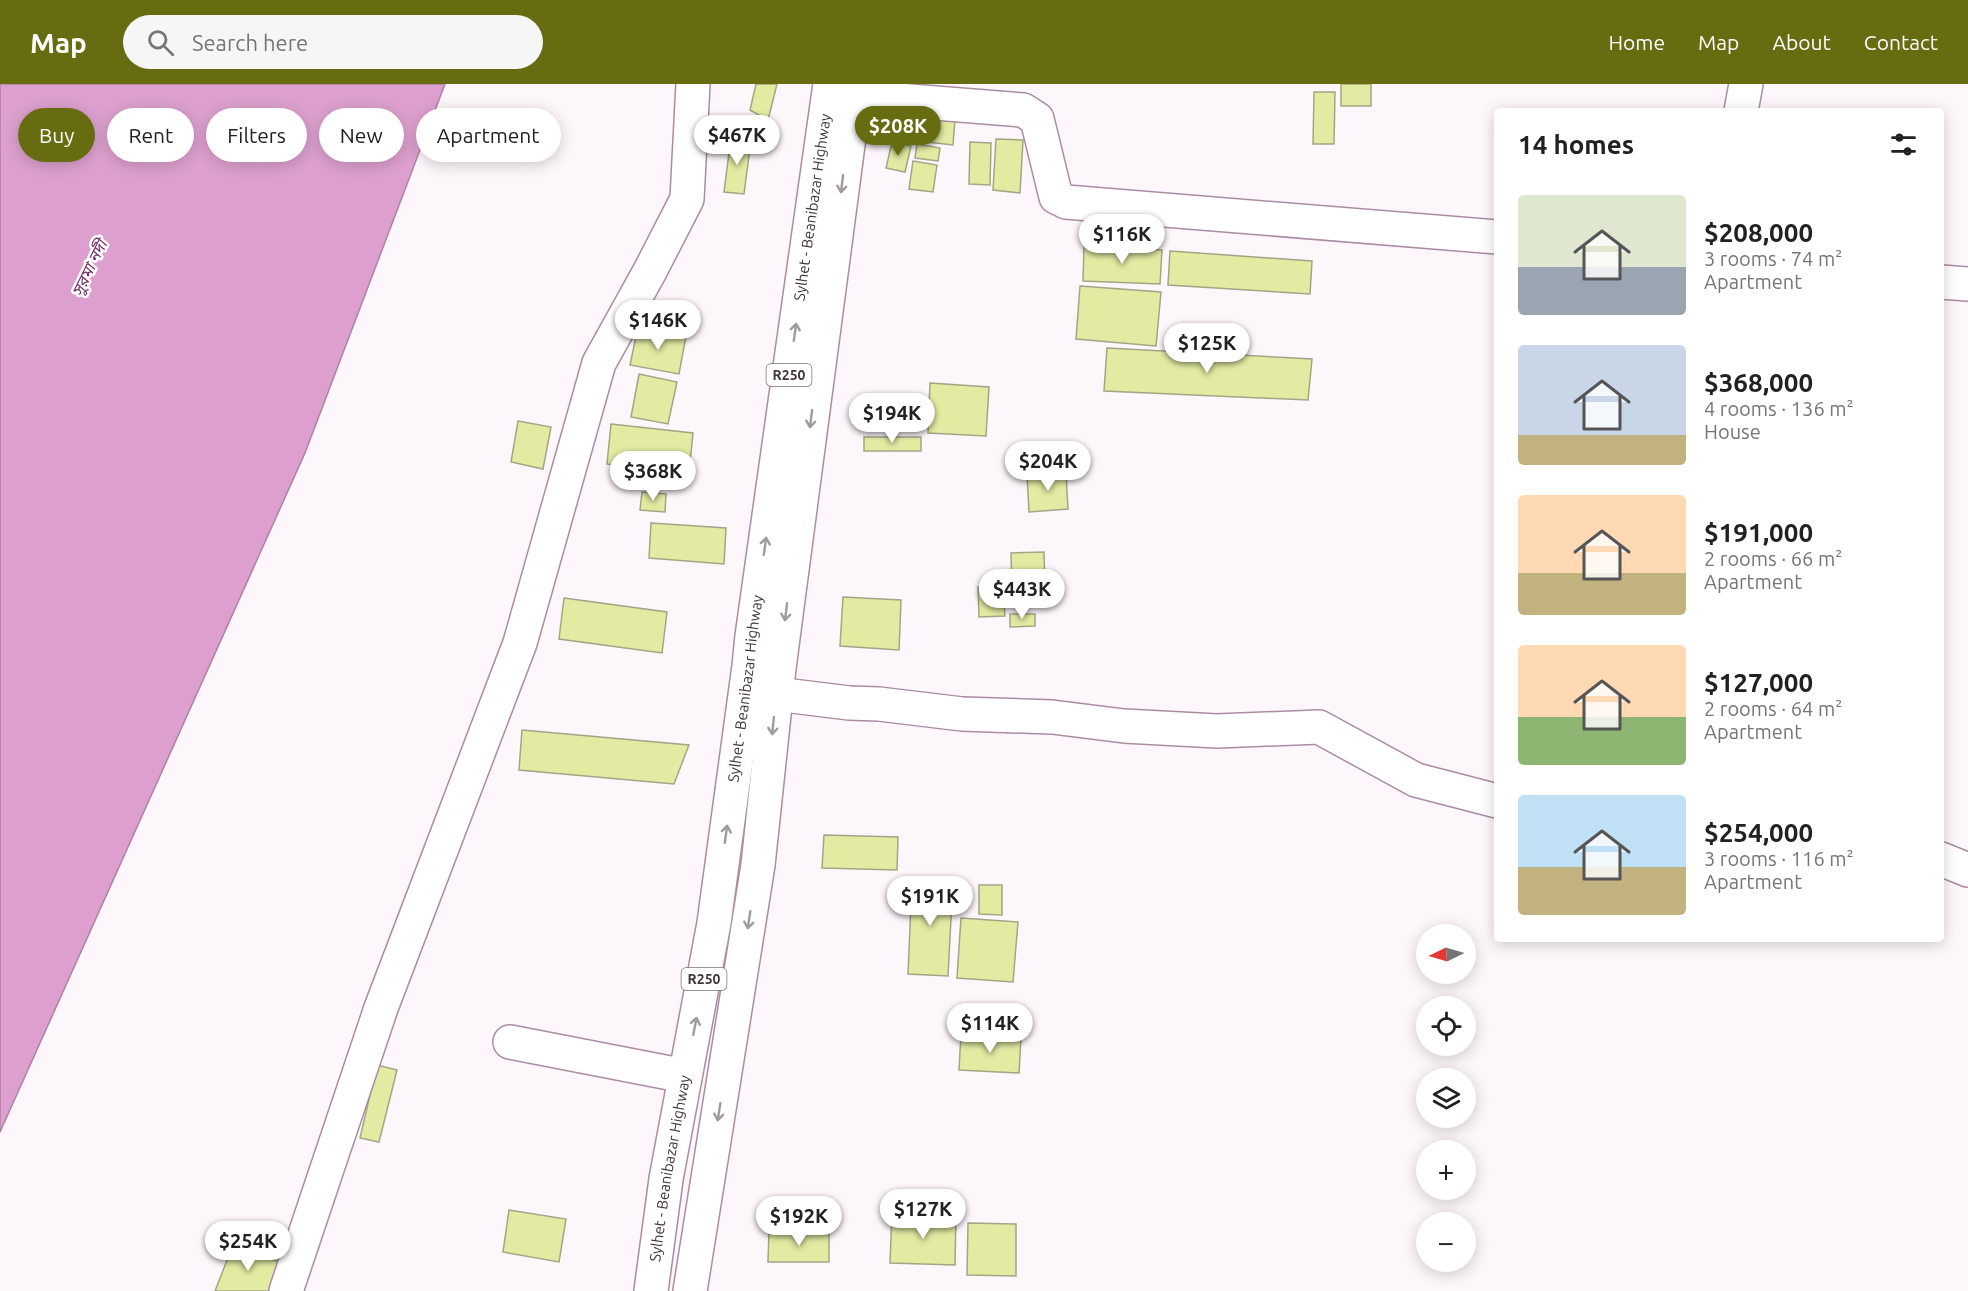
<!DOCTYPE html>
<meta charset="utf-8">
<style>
:root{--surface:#fff;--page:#f6f6f6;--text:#202124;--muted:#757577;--accent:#676c10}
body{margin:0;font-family:Ubuntu,"Noto Sans Bengali",sans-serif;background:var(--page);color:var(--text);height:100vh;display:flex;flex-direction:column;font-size:22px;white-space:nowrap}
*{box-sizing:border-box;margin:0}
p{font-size:20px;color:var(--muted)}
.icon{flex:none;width:33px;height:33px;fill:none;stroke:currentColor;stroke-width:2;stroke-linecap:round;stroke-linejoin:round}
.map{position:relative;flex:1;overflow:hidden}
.side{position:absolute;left:1494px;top:24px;width:450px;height:834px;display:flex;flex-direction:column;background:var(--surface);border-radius:6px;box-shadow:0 3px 15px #0003}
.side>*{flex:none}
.guide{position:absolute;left:18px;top:24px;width:570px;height:54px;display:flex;gap:12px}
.needle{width:39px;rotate:265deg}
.tools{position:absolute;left:1416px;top:840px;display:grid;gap:12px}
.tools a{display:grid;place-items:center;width:60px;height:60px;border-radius:50%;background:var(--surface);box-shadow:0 3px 15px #0003;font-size:30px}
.price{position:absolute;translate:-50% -51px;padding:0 14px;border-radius:21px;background:#fff;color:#222;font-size:20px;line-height:39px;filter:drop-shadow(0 2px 3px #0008)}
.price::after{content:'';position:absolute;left:50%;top:36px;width:18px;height:14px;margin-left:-9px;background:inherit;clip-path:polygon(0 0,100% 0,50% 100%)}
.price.current{background:var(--accent);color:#fff}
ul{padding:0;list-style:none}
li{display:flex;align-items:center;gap:18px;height:150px;padding:0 24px}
li span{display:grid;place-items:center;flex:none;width:168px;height:120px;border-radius:6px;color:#555}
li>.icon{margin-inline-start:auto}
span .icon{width:72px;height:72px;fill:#fffc;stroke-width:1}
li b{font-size:26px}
h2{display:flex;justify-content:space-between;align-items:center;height:72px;padding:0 24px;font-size:26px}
.chip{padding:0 21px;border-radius:27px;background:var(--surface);box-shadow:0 3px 15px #0003;font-size:21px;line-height:54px}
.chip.current{background:var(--accent);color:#fff}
header{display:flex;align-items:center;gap:36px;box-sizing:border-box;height:84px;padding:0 30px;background:var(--accent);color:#fff}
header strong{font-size:28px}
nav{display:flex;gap:33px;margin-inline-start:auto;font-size:21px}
.search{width:420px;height:54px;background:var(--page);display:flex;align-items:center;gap:15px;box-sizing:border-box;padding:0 21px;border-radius:33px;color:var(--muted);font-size:22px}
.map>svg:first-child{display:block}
</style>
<header>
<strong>Map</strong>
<div class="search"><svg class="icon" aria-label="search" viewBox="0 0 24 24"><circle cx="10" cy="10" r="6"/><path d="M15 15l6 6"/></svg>Search here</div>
<nav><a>Home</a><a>Map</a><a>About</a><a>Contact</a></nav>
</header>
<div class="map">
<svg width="1968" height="1207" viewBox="0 0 1968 1207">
<rect width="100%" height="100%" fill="#fdf6fb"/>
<path fill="#dda0ce" stroke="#ae80a2" stroke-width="1.5" d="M0 0H445L305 369 0 1048Z"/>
<path fill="#e3eba2" stroke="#a2a684" stroke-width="1.5" d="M756 0H777L768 36 750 26Z
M1341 0H1371V22H1341Z
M1314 8H1335L1334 60H1313Z
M920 33 955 36 953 61 918 57Z
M912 34 913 55 891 56 889 35Z
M731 53 751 56 744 110 724 108Z
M996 55 1023 56 1020 109 993 106Z
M892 58 911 62 905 88 886 84Z
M970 58 991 59 990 101 969 100Z
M917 60 940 64 938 77 915 74Z
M913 77 937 81 933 108 909 105Z
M1084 163 1162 166 1160 200 1083 197Z
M1170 167 1312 177 1310 210 1168 201Z
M1080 202 1161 208 1156 262 1076 255Z
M638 243 686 252 679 290 630 281Z
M1107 264 1312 275 1308 316 1104 307Z
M639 290 677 298 668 340 631 333Z
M930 299 989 303 986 352 928 349Z
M518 337 551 343 543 385 511 378Z
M611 340 693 349 689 389 607 380Z
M864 353H921V367H864Z
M1027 360H1057V386H1027Z
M1066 389 1068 425 1029 428 1027 392Z
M642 408 666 410 665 428 640 426Z
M651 439 726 444 724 480 649 474Z
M1044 468 1045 506 1012 507 1011 469Z
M1003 502 1005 532 979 533 978 503Z
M843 513 901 516 899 566 840 562Z
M564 514 667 528 662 569 559 555Z
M1010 530H1035V542L1010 543Z
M522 646 689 661 674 700 519 686Z
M824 751 898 753 897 786 822 784Z
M912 795 953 796 948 892 908 890Z
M979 801H1002V831L979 830Z
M961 834 1018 838 1013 898 957 894Z
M961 950 1021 953 1019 989 959 986Z
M377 981 397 986 379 1058 360 1054Z
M509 1126 566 1135 559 1178 503 1168Z
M892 1130 956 1132 955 1181 890 1179Z
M968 1139 1016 1140V1192L967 1191Z
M769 1148 829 1149V1178H768Z
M233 1161 282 1179 272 1207H215Z"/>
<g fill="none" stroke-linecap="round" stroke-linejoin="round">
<defs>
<path id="minor" d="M854 9 886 15 1023 26 1037 35 1056 113 1066 118 1497 153
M1741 27 1746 0
M1941 198 1968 200
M776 610 849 619 879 620 962 630 1052 633 1124 642 1217 647 1319 643 1416 696 1497 717
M1941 775 1968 786
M510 958 685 992
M286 1207 381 924 520 559 599 279 650 187 687 115 693 0"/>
<g id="primary">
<path id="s1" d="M651 1207 666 1095 714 839 749 582 752 552 830 0"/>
<path d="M690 1207 758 781 779 584 856 0"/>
</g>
</defs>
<use href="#minor" stroke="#ab8ca3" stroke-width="36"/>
<use href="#primary" stroke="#ab8ca3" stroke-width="36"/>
<use href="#minor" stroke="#fff" stroke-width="33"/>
<use href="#primary" stroke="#fff" stroke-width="33"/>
</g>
<defs><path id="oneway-shaft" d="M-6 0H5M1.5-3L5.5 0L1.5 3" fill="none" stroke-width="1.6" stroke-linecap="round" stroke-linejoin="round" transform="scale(1.5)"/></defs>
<g stroke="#a09a9e">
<use href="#oneway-shaft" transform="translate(842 100) rotate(97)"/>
<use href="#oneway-shaft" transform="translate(795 248) rotate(-82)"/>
<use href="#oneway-shaft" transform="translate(811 335) rotate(97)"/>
<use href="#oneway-shaft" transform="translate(765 462) rotate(-82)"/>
<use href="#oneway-shaft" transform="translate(786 528) rotate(97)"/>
<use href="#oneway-shaft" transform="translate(773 642) rotate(96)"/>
<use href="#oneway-shaft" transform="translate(726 750) rotate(-82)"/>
<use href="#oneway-shaft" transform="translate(749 836) rotate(99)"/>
<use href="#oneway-shaft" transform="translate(695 942) rotate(-79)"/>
<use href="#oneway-shaft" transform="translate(719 1028) rotate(99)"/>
</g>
<g text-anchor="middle" stroke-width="5" stroke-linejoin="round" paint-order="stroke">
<g fill="#fff" stroke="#7a7177" stroke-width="1.5">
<rect x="766.5" y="280" width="45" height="22" rx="4.5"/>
<rect x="681.5" y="884" width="45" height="22" rx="4.5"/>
</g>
<g font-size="14" font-weight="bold" fill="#41343d">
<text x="789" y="296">R250</text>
<text x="704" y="900">R250</text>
</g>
<g font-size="15" fill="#41343d" stroke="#fff">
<text dy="5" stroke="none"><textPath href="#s1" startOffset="1096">Sylhet - Beanibazar Highway</textPath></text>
<text dy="5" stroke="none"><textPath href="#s1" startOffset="610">Sylhet - Beanibazar Highway</textPath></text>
<text dy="5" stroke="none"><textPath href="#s1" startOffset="124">Sylhet - Beanibazar Highway</textPath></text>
</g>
<g font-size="16" font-style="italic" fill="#722b64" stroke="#fff">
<text transform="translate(89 184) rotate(-64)" y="6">সুরমা নদী</text>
</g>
</g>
</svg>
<div class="tools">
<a><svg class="needle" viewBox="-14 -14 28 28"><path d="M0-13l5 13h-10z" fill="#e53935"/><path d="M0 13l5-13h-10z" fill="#757577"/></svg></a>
<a><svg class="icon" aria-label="locate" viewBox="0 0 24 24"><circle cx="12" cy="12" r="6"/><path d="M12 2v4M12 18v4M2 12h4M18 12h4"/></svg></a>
<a><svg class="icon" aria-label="layers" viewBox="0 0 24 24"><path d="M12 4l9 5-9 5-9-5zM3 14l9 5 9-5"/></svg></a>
<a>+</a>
<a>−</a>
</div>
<b class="price current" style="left:898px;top:73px">$208K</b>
<b class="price" style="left:737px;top:82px">$467K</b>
<b class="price" style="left:1122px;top:181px">$116K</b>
<b class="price" style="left:658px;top:267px">$146K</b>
<b class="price" style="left:1207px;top:290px">$125K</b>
<b class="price" style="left:892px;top:360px">$194K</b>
<b class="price" style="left:1048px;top:408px">$204K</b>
<b class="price" style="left:653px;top:418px">$368K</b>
<b class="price" style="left:1022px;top:536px">$443K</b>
<b class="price" style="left:930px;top:843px">$191K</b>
<b class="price" style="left:990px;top:970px">$114K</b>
<b class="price" style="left:923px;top:1156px">$127K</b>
<b class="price" style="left:799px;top:1163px">$192K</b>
<b class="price" style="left:248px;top:1188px">$254K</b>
<div class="guide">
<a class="chip current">Buy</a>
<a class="chip">Rent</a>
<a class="chip">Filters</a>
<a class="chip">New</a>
<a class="chip">Apartment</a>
</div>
<section class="side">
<h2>14 homes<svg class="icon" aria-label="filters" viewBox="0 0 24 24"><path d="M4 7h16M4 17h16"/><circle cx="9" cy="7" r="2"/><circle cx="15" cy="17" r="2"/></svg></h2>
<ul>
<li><span style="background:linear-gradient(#dfe7d0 60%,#9aa5b1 0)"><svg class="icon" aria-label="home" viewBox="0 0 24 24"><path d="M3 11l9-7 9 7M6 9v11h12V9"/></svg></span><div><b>$208,000</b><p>3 rooms · 74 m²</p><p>Apartment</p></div></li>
<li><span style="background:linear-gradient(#c9d6e8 75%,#c2b280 0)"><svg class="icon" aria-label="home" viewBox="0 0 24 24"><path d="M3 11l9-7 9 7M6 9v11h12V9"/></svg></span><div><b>$368,000</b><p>4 rooms · 136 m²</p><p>House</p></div></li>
<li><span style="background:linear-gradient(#ffd9b3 65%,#c2b280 0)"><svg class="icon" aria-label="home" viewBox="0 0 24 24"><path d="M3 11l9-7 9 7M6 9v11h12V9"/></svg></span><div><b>$191,000</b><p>2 rooms · 66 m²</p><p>Apartment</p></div></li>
<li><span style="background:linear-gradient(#ffd9b3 60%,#8fb573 0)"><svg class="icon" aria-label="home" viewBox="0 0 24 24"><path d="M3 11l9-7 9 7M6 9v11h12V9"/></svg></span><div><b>$127,000</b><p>2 rooms · 64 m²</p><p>Apartment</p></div></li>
<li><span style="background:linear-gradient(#bfe0f5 60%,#c2b280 0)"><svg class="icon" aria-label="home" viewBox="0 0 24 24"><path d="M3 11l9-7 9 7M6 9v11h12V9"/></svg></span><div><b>$254,000</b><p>3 rooms · 116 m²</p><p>Apartment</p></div></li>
</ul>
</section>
</div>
